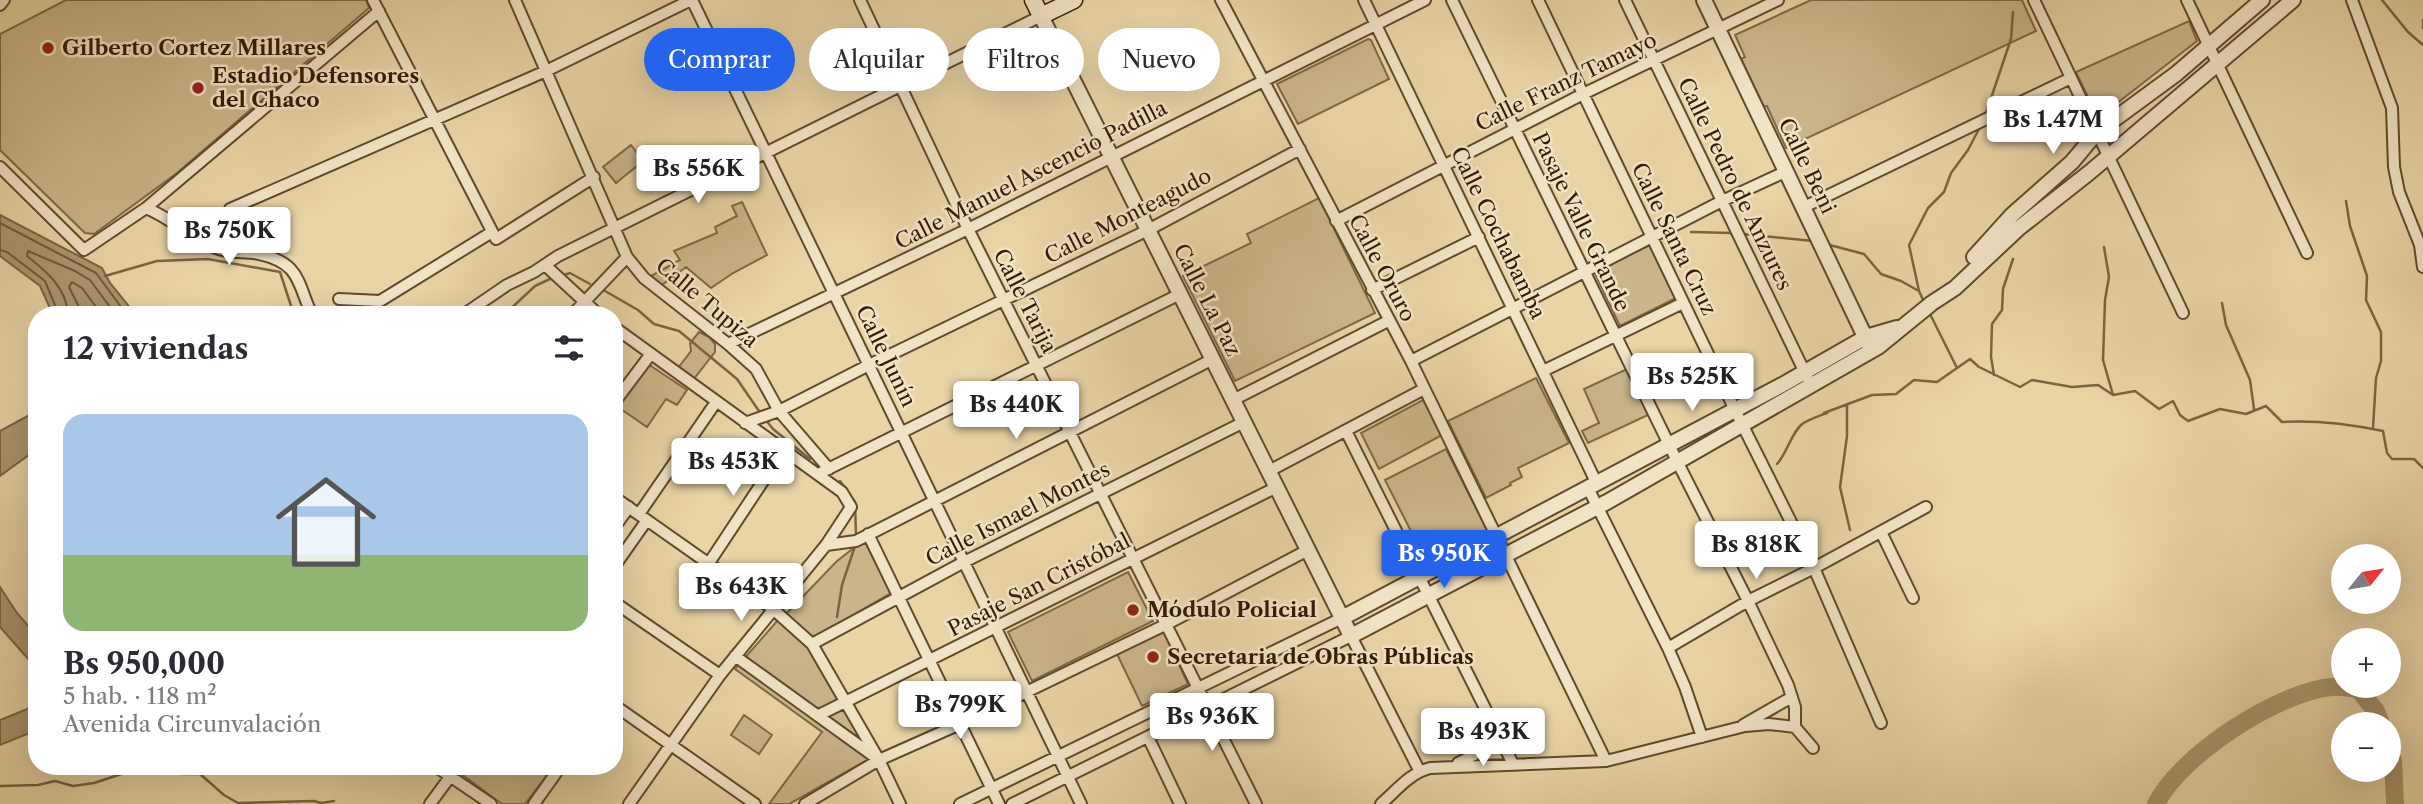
<!DOCTYPE html>
<html lang="es">
<meta charset="utf-8">
<style>
:root{--surface:#fff;--page:#f2f2f3;--text:#2b2b33;--muted:#7c7c81;--line:#e1e1e2;--accent:#2563eb}
body{margin:0;font-family:"Libre Caslon Text",serif;background:var(--page);color:var(--text);height:100vh;display:flex;flex-direction:column;font-size:26px;white-space:nowrap}
*{box-sizing:border-box;margin:0}
p{font-size:23px;color:var(--muted)}
.icon{flex:none;width:38px;height:38px;fill:none;stroke:currentColor;stroke-width:2;stroke-linecap:round;stroke-linejoin:round}
.map{position:relative;flex:1;overflow:hidden}
.panel{position:absolute;left:28px;top:306px;width:595px;height:469px;display:flex;flex-direction:column;background:var(--surface);border-radius:28px;box-shadow:0 7px 28px #0002}
.panel>*{flex:none}
.guide{position:absolute;left:644px;top:28px;width:665px;height:63px;display:flex;gap:14px}
.needle{width:46px;rotate:60deg}
.buttons{position:absolute;left:2331px;top:544px;display:grid;gap:14px}
.buttons a{display:grid;place-items:center;width:70px;height:70px;border-radius:50%;background:var(--surface);box-shadow:0 7px 28px #0002;font-size:35px}
.price{position:absolute;translate:-50% -60px;padding:0 16px;border-radius:7px;background:#fff;color:#222;font-size:23px;line-height:46px;filter:drop-shadow(0 2px 4px #0008)}
.price::after{content:'';position:absolute;left:50%;top:42px;width:21px;height:16px;margin-left:-10px;background:inherit;clip-path:polygon(0 0,100% 0,50% 100%)}
.price.active{background:var(--accent);color:#fff}
ul{padding:0;list-style:none}
li{display:grid;align-content:center;gap:14px;height:371px;padding:0 35px}
li+li{border-top:2px solid var(--line)}
li span{display:grid;place-items:center;height:217px;border-radius:21px;color:#555}
li>.icon{margin-inline-start:auto}
span .icon{width:126px;height:126px;fill:#fffc;stroke-width:1}
li b{font-size:30px}
h2{display:flex;justify-content:space-between;align-items:center;height:84px;padding:0 35px;font-size:30px}
.tag{padding:0 24px;border-radius:32px;background:var(--surface);box-shadow:0 7px 28px #0002;font-size:24px;line-height:63px}
.tag.active{background:var(--accent);color:#fff}
.map>svg:first-child{display:block}
</style>
<div class="map">
<svg width="2423" height="804" viewBox="0 0 2423 804">
<rect width="100%" height="100%" fill="#e9d4a6"/>
<filter id="stains"><feTurbulence type="fractalNoise" baseFrequency=".00286" numOctaves="4"/><feColorMatrix values="0 0 0 0 .2 0 0 0 0 .09 0 0 0 0 .02 0 0 0 .5 -.17"/></filter>
<radialGradient id="worn" r=".72"><stop offset=".6" stop-color="#630" stop-opacity="0"/><stop offset="1" stop-color="#630" stop-opacity=".3"/></radialGradient>
<path fill="#cab58a" stroke="#7f6845" stroke-width="2" d="M66 0H366L369 8 177 173 94 234 85 233 0 150V34Z
M1811 0H2022L2036 31 1786 148 1767 106 1764 107 1741 59 1745 57 1735 35Z
M2189 21 2197 41 2098 118 2076 72Z
M1368 39 1371 40 1389 79 1298 124 1277 84Z
M631 145 643 161 616 183 603 167Z
M1319 198 1375 313 1235 381 1183 276 1251 243 1247 234Z
M742 202 767 255 733 273 711 288 686 267 662 285 651 276 680 260 674 251 717 233 715 227 737 216 732 206Z
M1650 245 1676 298 1620 326 1594 272Z
M699 332 709 337 715 344V352L693 380 678 368 691 351 690 343Z
M651 366 687 390 677 405 666 399 647 427 618 407 645 367Z
M1627 369 1648 415 1588 443 1582 431 1599 423 1584 389Z
M1536 378 1569 443 1518 468 1522 477 1510 483 1511 485 1486 498 1448 421Z
M1423 400 1442 435 1379 469 1361 433Z
M1446 449 1488 532 1427 563 1385 480Z
M864 540 891 593 813 638 785 615 837 561Z
M1128 572 1153 621 1032 681 1008 632Z
M778 620 807 645 866 744 869 759 789 804H769L822 732 735 669Z
M1164 632 1188 684 1142 706 1117 654Z
M744 715 772 735 759 754 731 735Z
M465 766H553V767L525 804H502L460 773Z"/>
<path fill="#ab956e" stroke="#7b6442" stroke-width="2" d="M0 215 102 268 110 283 136 315H53L40 286 0 256Z
M37 411V449L0 476V431Z
M0 587 17 613 37 636V669L0 627Z
M37 705V730L0 745V720Z"/>
<g fill="none" stroke-linecap="round" stroke-linejoin="round">
<path stroke="#705837" stroke-width="2" d="M0 223 96 273 127 315
M0 250 7 252 45 281 59 315
M68 315C67 288 46 271 27 256L28 251 75 271 90 280 116 315
M79 315 78 305 69 287 72 282 82 288 102 315"/>
<path stroke="#7b6442" stroke-width="2.5" d="M2382 0 2408 32 2423 45
M2423 20V28
M1985 116 2011 39 2013 12
M2346 201 2350 226 2367 276 2366 300 2381 332V361L2376 378 2373 428
M1691 232 1733 233
M1743 234 1813 241
M1826 244 1864 254 1881 274 1901 281 1917 290
M2104 247 2109 277 2105 300 2103 360 2113 395
M564 275 570 273 590 284
M105 276 157 261 208 259 280 272 294 315
M605 291 638 310 654 324 679 331 737 379 761 414
M1924 302 1919 291 1909 245 1928 208 1944 192 1951 173 1968 150 1981 125
M2222 303 2226 325 2250 380 2254 409
M1929 312 1957 368
M504 315 535 286 552 278
M1994 375 1991 357 1992 324 2002 310 2003 289 2013 259
M1847 405V436L1840 487 1850 530
M765 419 773 429 810 459
M1777 464C1787 453 1790 436 1801 425 1807 420 1819 416 1827 413H1824L1872 395 1896 394 1914 380 1937 382 1970 359 1979 367 2020 387 2032 380 2072 387 2098 385 2113 395 2135 391 2159 409 2173 401 2180 415 2188 421 2220 409 2246 414 2266 406 2282 422C2317 420 2349 424 2383 431L2387 453 2392 459H2414L2423 468
M840 481 855 502 856 536
M837 617 842 585 856 543
M175 766 182 774H200L224 795 238 803 314 801 321 803 334 801
M0 786 38 785 55 781 73 786 94 783 146 766"/>
<path stroke="#ab956e" stroke-width="18" d="M2389 749 2393 761 2395 804
M2156 804C2181 755 2276 693 2331 687 2339 686 2349 688 2358 689L2376 711 2381 724"/>
<defs>
<path id="minor" d="M373 0 496 239 594 177
M515 0 627 257 644 278 728 344 756 369 779 411 829 469
M692 0 1081 804
M860 0 968 229 1256 804
M1221 0 1411 361 1606 761
M1364 0 1597 484
M1452 0 1678 463 1748 601 1788 685 1795 707V727
M1538 0 1735 410 1814 568 1881 723
M1625 0 1808 379
M2034 0 2183 313
M2187 0 2307 253
M2352 0 2392 108 2394 167 2399 192 2420 245 2423 267
M0 5 4 0
M0 167 84 250 146 208 379 11
M1804 207 2071 78
M146 208C171 218 191 238 216 248 230 254 245 251 259 254 301 263 297 283 312 315
M230 209 546 71 691 0
M1336 221 1583 94 1778 0
M545 265 599 315
M1372 290 1479 237
M339 299 380 301 492 232
M463 315 507 285 534 272 558 256 1041 16
M572 315 627 257
M614 327 842 492 851 507 826 545 720 675 629 804
M728 344 968 229 1425 0
M1411 361 1722 201 1787 171
M1543 371 1683 303
M1233 400 1388 321
M614 403 650 355
M745 423 779 411 869 365 1148 230 1300 149
M1346 431 1513 764
M1269 471 1424 389
M822 472 1180 294
M1588 488 1668 648 1685 687 1702 737
M614 497 773 609 812 644 879 760 900 804
M639 514 716 402
M614 528 629 507
M1881 532 1913 598
M868 534 999 804
M826 545 856 541 1213 359
M709 563 783 451
M614 567 647 520
M614 602 720 675
M812 644 964 562 1244 422
M1668 648 1748 601 1814 568 1926 507
M735 656 875 757
M614 705 755 804
M819 715 1277 487
M1743 725 1792 697
M1148 737 1180 804
M1458 763 1502 741
M435 766 491 804
M430 804 458 766
M534 804 561 766
M805 804 879 760 960 724 1165 625 1308 550
M960 804 1342 618
M1012 804 1351 636 1419 770
M1381 804C1397 790 1410 773 1430 768L1606 761 1745 726 1769 724 1795 727 1813 748"/>
<path id="tertiary" d="M1704 0 1868 343
M1041 16 1351 636 1607 502 1878 347 1932 303 1955 288 2019 228 2090 172 2293 0
M1974 257 2012 215 2072 162 2097 132 2176 74 2262 0
M1342 618 1782 385 1866 337 1897 328"/>
<path id="secondary" d="M1033 0 1041 16 1074 0"/>
</defs>
<use href="#minor" stroke="#61492a" stroke-width="14"/>
<use href="#tertiary" stroke="#61492a" stroke-width="18"/>
<use href="#secondary" stroke="#341b00" stroke-width="19"/>
<use href="#minor" stroke="#f1e3c5" stroke-width="10"/>
<use href="#tertiary" stroke="#f1e3c5" stroke-width="14"/>
<use href="#secondary" stroke="#f1e3c5" stroke-width="16"/>
</g>
<g fill="#8f2418" stroke="#f1e3c5" stroke-width="2.5">
<circle cx="48" cy="48" r="7"/>
<circle cx="198" cy="88" r="7"/>
<circle cx="1133" cy="610" r="7"/>
<circle cx="1153" cy="657" r="7"/>
</g>
<g text-anchor="middle" stroke-width="5" stroke-linejoin="round" paint-order="stroke">
<g font-size="21" font-weight="bold" fill="#341b00" stroke="#f1e3c5" text-anchor="start">
<text x="62" y="55">Gilberto Cortez Millares</text>
<text x="212" y="83">Estadio Defensores<tspan x="212" dy="24">del Chaco</tspan></text>
<text x="1147" y="617">Módulo Policial</text>
<text x="1167" y="664">Secretaria de Obras Públicas</text>
</g>
<g font-size="21" fill="#341b00" stroke="#f1e3c5">
<text transform="translate(1566 82) rotate(-26)" y="7">Calle Franz Tamayo</text>
<text transform="translate(1807 166) rotate(64)" y="7">Calle Beni</text>
<text transform="translate(1031 175) rotate(-27)" y="7">Calle Manuel Ascencio Padilla</text>
<text transform="translate(1735 184) rotate(64)" y="7">Calle Pedro de Anzures</text>
<text transform="translate(1128 216) rotate(-27)" y="7">Calle Monteagudo</text>
<text transform="translate(1581 222) rotate(64)" y="7">Pasaje Valle Grande</text>
<text transform="translate(1498 233) rotate(64)" y="7">Calle Cochabamba</text>
<text transform="translate(1674 239) rotate(64)" y="7">Calle Santa Cruz</text>
<text transform="translate(1382 268) rotate(62)" y="7">Calle Oruro</text>
<text transform="translate(1207 300) rotate(63)" y="7">Calle La Paz</text>
<text transform="translate(1025 301) rotate(63)" y="7">Calle Tarija</text>
<text transform="translate(707 303) rotate(40)" y="7">Calle Tupiza</text>
<text transform="translate(886 356) rotate(64)" y="7">Calle Junín</text>
<text transform="translate(1018 514) rotate(-27)" y="7">Calle Ismael Montes</text>
<text transform="translate(1039 585) rotate(-27)" y="7">Pasaje San Cristóbal</text>
</g>
</g>
<rect width="100%" height="100%" filter="url(#stains)"/>
<rect width="100%" height="100%" fill="url(#worn)"/>
</svg>
<div class="buttons">
<a><svg class="needle" viewBox="-14 -14 28 28"><path d="M0-13l5 13h-10z" fill="#e53935"/><path d="M0 13l5-13h-10z" fill="#7c7c81"/></svg></a>
<a>+</a>
<a>−</a>
</div>
<b class="price" style="left:2053px;top:156px">Bs 1.47M</b>
<b class="price" style="left:698px;top:205px">Bs 556K</b>
<b class="price" style="left:229px;top:267px">Bs 750K</b>
<b class="price" style="left:1692px;top:413px">Bs 525K</b>
<b class="price" style="left:1016px;top:441px">Bs 440K</b>
<b class="price" style="left:733px;top:498px">Bs 453K</b>
<b class="price" style="left:1756px;top:581px">Bs 818K</b>
<b class="price active" style="left:1444px;top:590px">Bs 950K</b>
<b class="price" style="left:741px;top:623px">Bs 643K</b>
<b class="price" style="left:960px;top:741px">Bs 799K</b>
<b class="price" style="left:1212px;top:753px">Bs 936K</b>
<b class="price" style="left:1483px;top:768px">Bs 493K</b>
<div class="guide">
<a class="tag active">Comprar</a>
<a class="tag">Alquilar</a>
<a class="tag">Filtros</a>
<a class="tag">Nuevo</a>
</div>
<section class="panel">
<h2>12 viviendas<svg class="icon" aria-label="filters" viewBox="0 0 24 24"><path d="M4 7h16M4 17h16"/><circle cx="9" cy="7" r="2"/><circle cx="15" cy="17" r="2"/></svg></h2>
<ul>
<li><span style="background:linear-gradient(#a9c7e8 65%,#8fb573 0)"><svg class="icon" aria-label="home" viewBox="0 0 24 24"><path d="M3 11l9-7 9 7M6 9v11h12V9"/></svg></span><div><b>Bs 950,000</b><p>5 hab. · 118 m²</p><p>Avenida Circunvalación</p></div></li>
</ul>
</section>
</div>
